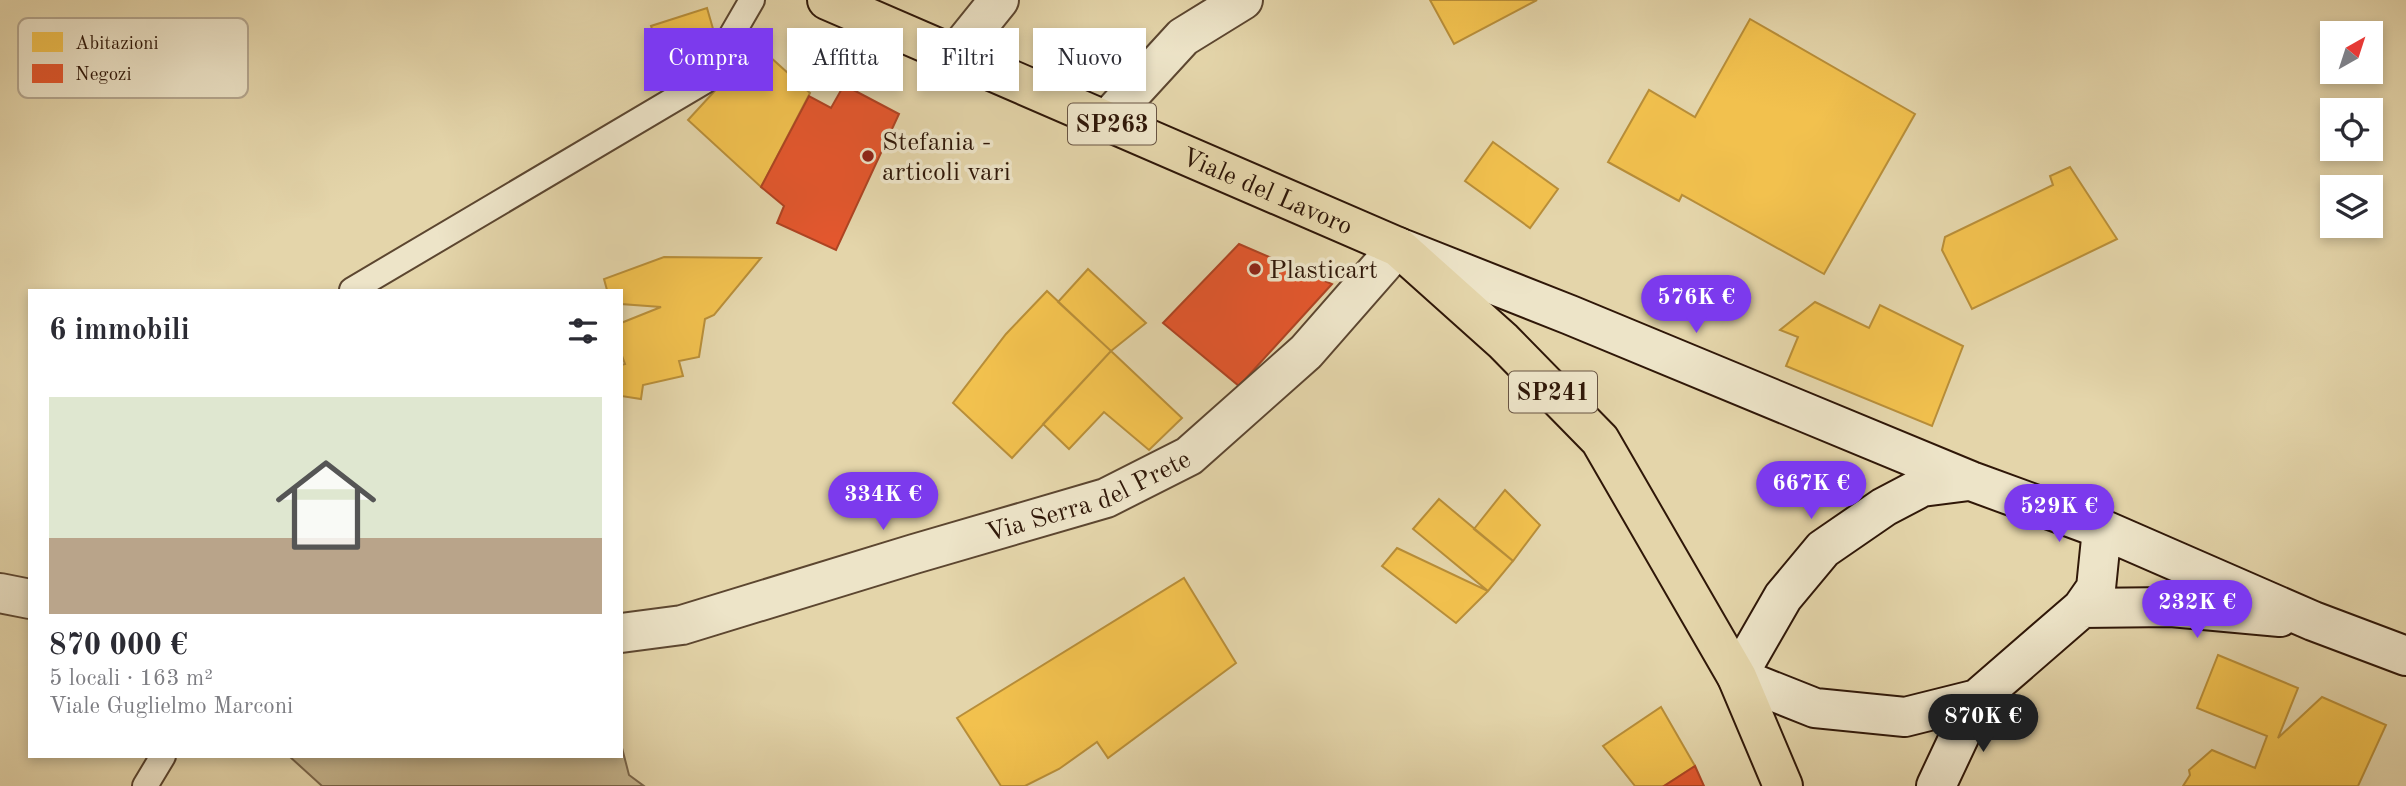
<!DOCTYPE html>
<html lang="it">
<meta charset="utf-8">
<style>
:root{--surface:#fff;--page:#f7f7f7;--text:#2b2b33;--muted:#7c7c81;--accent:#7c3aed}
body{margin:0;font-family:"Old Standard TT",serif;background:var(--page);color:var(--text);height:100vh;display:flex;flex-direction:column;font-size:26px;white-space:nowrap}
*{box-sizing:border-box;margin:0}
p{font-size:23px;color:var(--muted)}
.icon{flex:none;width:38px;height:38px;fill:none;stroke:currentColor;stroke-width:2;stroke-linecap:round;stroke-linejoin:round}
.map{position:relative;flex:1;overflow:hidden}
.panel{position:absolute;left:28px;top:289px;width:595px;height:469px;display:flex;flex-direction:column;background:var(--surface);border-radius:0px;box-shadow:0 4px 10px #0003}
.panel>*{flex:none}
.top-card{position:absolute;left:644px;top:28px;width:665px;height:63px;display:flex;gap:14px}
.needle{width:46px;rotate:39deg}
.fabs{position:absolute;left:2320px;top:21px;display:grid;gap:14px}
.fabs a{display:grid;place-items:center;width:63px;height:63px;border-radius:0px;background:var(--surface);box-shadow:0 4px 10px #0003;font-size:35px}
.price{position:absolute;translate:-50% -60px;padding:0 16px;border-radius:24px;background:var(--accent);color:#fff;font-size:23px;line-height:46px;filter:drop-shadow(0 2px 4px #0008)}
.price::after{content:'';position:absolute;left:50%;top:42px;width:21px;height:16px;margin-left:-10px;background:inherit;clip-path:polygon(0 0,100% 0,50% 100%)}
.price.on{background:#222;color:#fff}
ul{padding:0;list-style:none}
li{display:grid;align-content:center;gap:14px;height:371px;padding:0 21px}
li span{display:grid;place-items:center;height:217px;border-radius:0px;color:#555}
li>.icon{margin-inline-start:auto}
span .icon{width:126px;height:126px;fill:#fffc;stroke-width:1}
li b{font-size:30px}
h2{display:flex;justify-content:space-between;align-items:center;height:84px;padding:0 21px;font-size:30px}
.tag{padding:0 24px;border-radius:0px;background:var(--surface);box-shadow:0 4px 10px #0003;font-size:24px;line-height:63px}
.tag.on{background:var(--accent);color:#fff}
.map>svg:first-child{display:block}
</style>
<div class="map">
<svg width="2406" height="786" viewBox="0 0 2406 786">
<rect width="100%" height="100%" fill="#e4d5aa"/>
<filter id="stains"><feTurbulence type="fractalNoise" baseFrequency=".00286" numOctaves="4"/><feColorMatrix values="0 0 0 0 .2 0 0 0 0 .09 0 0 0 0 .02 0 0 0 .5 -.17"/></filter>
<radialGradient id="worn" r=".72"><stop offset=".6" stop-color="#630" stop-opacity="0"/><stop offset="1" stop-color="#630" stop-opacity=".3"/></radialGradient>
<path fill="#c5b58e" stroke="#7a664b" stroke-width="2" d="M621 744 629 775 644 786H322L289 756H621Z"/>
<path fill="#f2c14e" stroke="#b88e39" stroke-width="2" d="M1430 0H1537L1454 44Z
M707 8 718 46 663 64 651 26Z
M1750 19 1915 114 1824 274 1682 195 1679 201 1608 162 1649 90 1695 117Z
M757 45 810 93 761 187 688 120Z
M1493 142 1558 189 1530 228 1465 181Z
M2070 167 2117 239 1972 309 1942 250 1945 237 2053 185 2050 176Z
M664 257 761 258 714 315 705 319 699 357 679 361 683 376 643 385 641 399 621 396V365L625 364 621 353V323L661 307 621 304V290H607L604 279Z
M1088 269 1146 323 1111 351 1058 302Z
M1047 291 1111 351 1012 458 953 403 1006 334Z
M1815 302 1869 328 1880 305 1963 346 1932 426 1786 366 1798 337 1780 330Z
M1111 351 1182 418 1149 450 1104 412 1069 449 1043 424Z
M1505 490 1540 525 1513 561 1474 529Z
M1439 499 1513 561 1488 591 1413 529Z
M1397 548 1488 591 1456 623 1382 566Z
M1184 578 1236 663 1108 758 1097 742 1059 769 1025 786H1001L957 718Z
M2218 655 2298 688 2278 738 2322 697 2386 725 2358 786H2183L2190 775 2189 770 2212 750 2255 768 2267 736 2197 708Z
M1661 707 1695 766 1664 786H1635L1603 746Z"/>
<path fill="#e4572e" stroke="#ae4423" stroke-width="2" d="M844 85 899 114 836 250 777 223 784 206 761 187 809 96 831 108Z
M1239 244 1332 284 1239 386 1163 323Z
M1695 766 1704 786H1664Z"/>
<g fill="none" stroke-linecap="round" stroke-linejoin="round">
<defs>
<path id="service" d="M352 290 705 81 752 0
M145 786 163 756"/>
<g id="minor">
<path d="M954 56 999 0"/>
<path d="M1106 121 1183 37 1243 0"/>
<path d="M0 593 30 599"/>
<path id="s1" d="M621 633 682 625 914 554 1106 498 1189 456 1306 352 1398 247"/>
</g>
<path id="secondary" d="M1403 249 1570 315 1971 481 2102 529 2313 621 2406 656
M1969 481 1922 487 1884 507 1823 549 1783 597 1737 677 1815 708 1905 717 1977 699
M2082 608 2171 607 2280 617
M1936 786 1977 699 2082 608 2096 588 2102 529"/>
<g id="primary">
<path id="s2" d="M827 0 1398 247 1503 341 1600 440 1737 677 1783 786"/>
</g>
</defs>
<use href="#service" stroke="#5c4630" stroke-width="28"/>
<use href="#minor" stroke="#5c4630" stroke-width="42"/>
<use href="#secondary" stroke="#2f1708" stroke-width="42"/>
<use href="#primary" stroke="#2f1708" stroke-width="42"/>
<use href="#service" stroke="#ede4c8" stroke-width="24"/>
<use href="#minor" stroke="#ede4c8" stroke-width="38"/>
<use href="#secondary" stroke="#ede4c8" stroke-width="38"/>
<use href="#primary" stroke="#e4d5aa" stroke-width="38"/>
</g>
<g fill="#8f2418" stroke="#ede4c8" stroke-width="2.5">
<circle cx="868" cy="156" r="7"/>
<circle cx="1255" cy="269" r="7"/>
</g>
<g text-anchor="middle" stroke-width="7" stroke-linejoin="round" paint-order="stroke">
<g fill="#ede4c8" stroke="#685442" stroke-width="2">
<rect x="1068" y="103.5" width="88" height="41" rx="5"/>
<rect x="1509" y="371.5" width="88" height="41" rx="5"/>
</g>
<g font-size="24" font-weight="bold" fill="#2f1708">
<text x="1112" y="132">SP263</text>
<text x="1553" y="400">SP241</text>
</g>
<g font-size="26" fill="#2f1708" stroke="#ede4c8" text-anchor="start">
<text x="882" y="150">Stefania -<tspan x="882" dy="30">articoli vari</tspan></text>
<text x="1269" y="278">Plasticart</text>
</g>
<g font-size="26" fill="#2f1708" stroke="#ede4c8">
<text dy="9" stroke="none"><textPath href="#s2" startOffset="480">Viale del Lavoro</textPath></text>
<text dy="9" stroke="none"><textPath href="#s1" startOffset="488">Via Serra del Prete</textPath></text>
</g>
</g>
<rect x="18" y="18" width="230" height="80" rx="10" fill="#ede4c8" stroke="#b4a68e" stroke-width="2"/>
<rect x="32" y="32" width="31" height="20" fill="#f2c14e"/>
<rect x="32" y="64" width="31" height="19" fill="#e4572e"/>
<g font-size="19" fill="#2f1708">
<text x="75" y="49">Abitazioni</text>
<text x="75" y="80">Negozi</text>
</g>
<rect width="100%" height="100%" filter="url(#stains)"/>
<rect width="100%" height="100%" fill="url(#worn)"/>
</svg>
<div class="fabs">
<a><svg class="needle" viewBox="-14 -14 28 28"><path d="M0-13l5 13h-10z" fill="#e53935"/><path d="M0 13l5-13h-10z" fill="#7c7c81"/></svg></a>
<a><svg class="icon" aria-label="locate" viewBox="0 0 24 24"><circle cx="12" cy="12" r="6"/><path d="M12 2v4M12 18v4M2 12h4M18 12h4"/></svg></a>
<a><svg class="icon" aria-label="layers" viewBox="0 0 24 24"><path d="M12 4l9 5-9 5-9-5zM3 14l9 5 9-5"/></svg></a>
</div>
<b class="price" style="left:1696px;top:335px">576K €</b>
<b class="price" style="left:1811px;top:521px">667K €</b>
<b class="price" style="left:883px;top:532px">334K €</b>
<b class="price" style="left:2059px;top:544px">529K €</b>
<b class="price" style="left:2197px;top:640px">232K €</b>
<b class="price on" style="left:1983px;top:754px">870K €</b>
<div class="top-card">
<a class="tag on">Compra</a>
<a class="tag">Affitta</a>
<a class="tag">Filtri</a>
<a class="tag">Nuovo</a>
</div>
<section class="panel">
<h2>6 immobili<svg class="icon" aria-label="filters" viewBox="0 0 24 24"><path d="M4 7h16M4 17h16"/><circle cx="9" cy="7" r="2"/><circle cx="15" cy="17" r="2"/></svg></h2>
<ul>
<li><span style="background:linear-gradient(#dfe7d0 65%,#b9a48a 0)"><svg class="icon" aria-label="home" viewBox="0 0 24 24"><path d="M3 11l9-7 9 7M6 9v11h12V9"/></svg></span><div><b>870 000 €</b><p>5 locali · 163 m²</p><p>Viale Guglielmo Marconi</p></div></li>
</ul>
</section>
</div>
